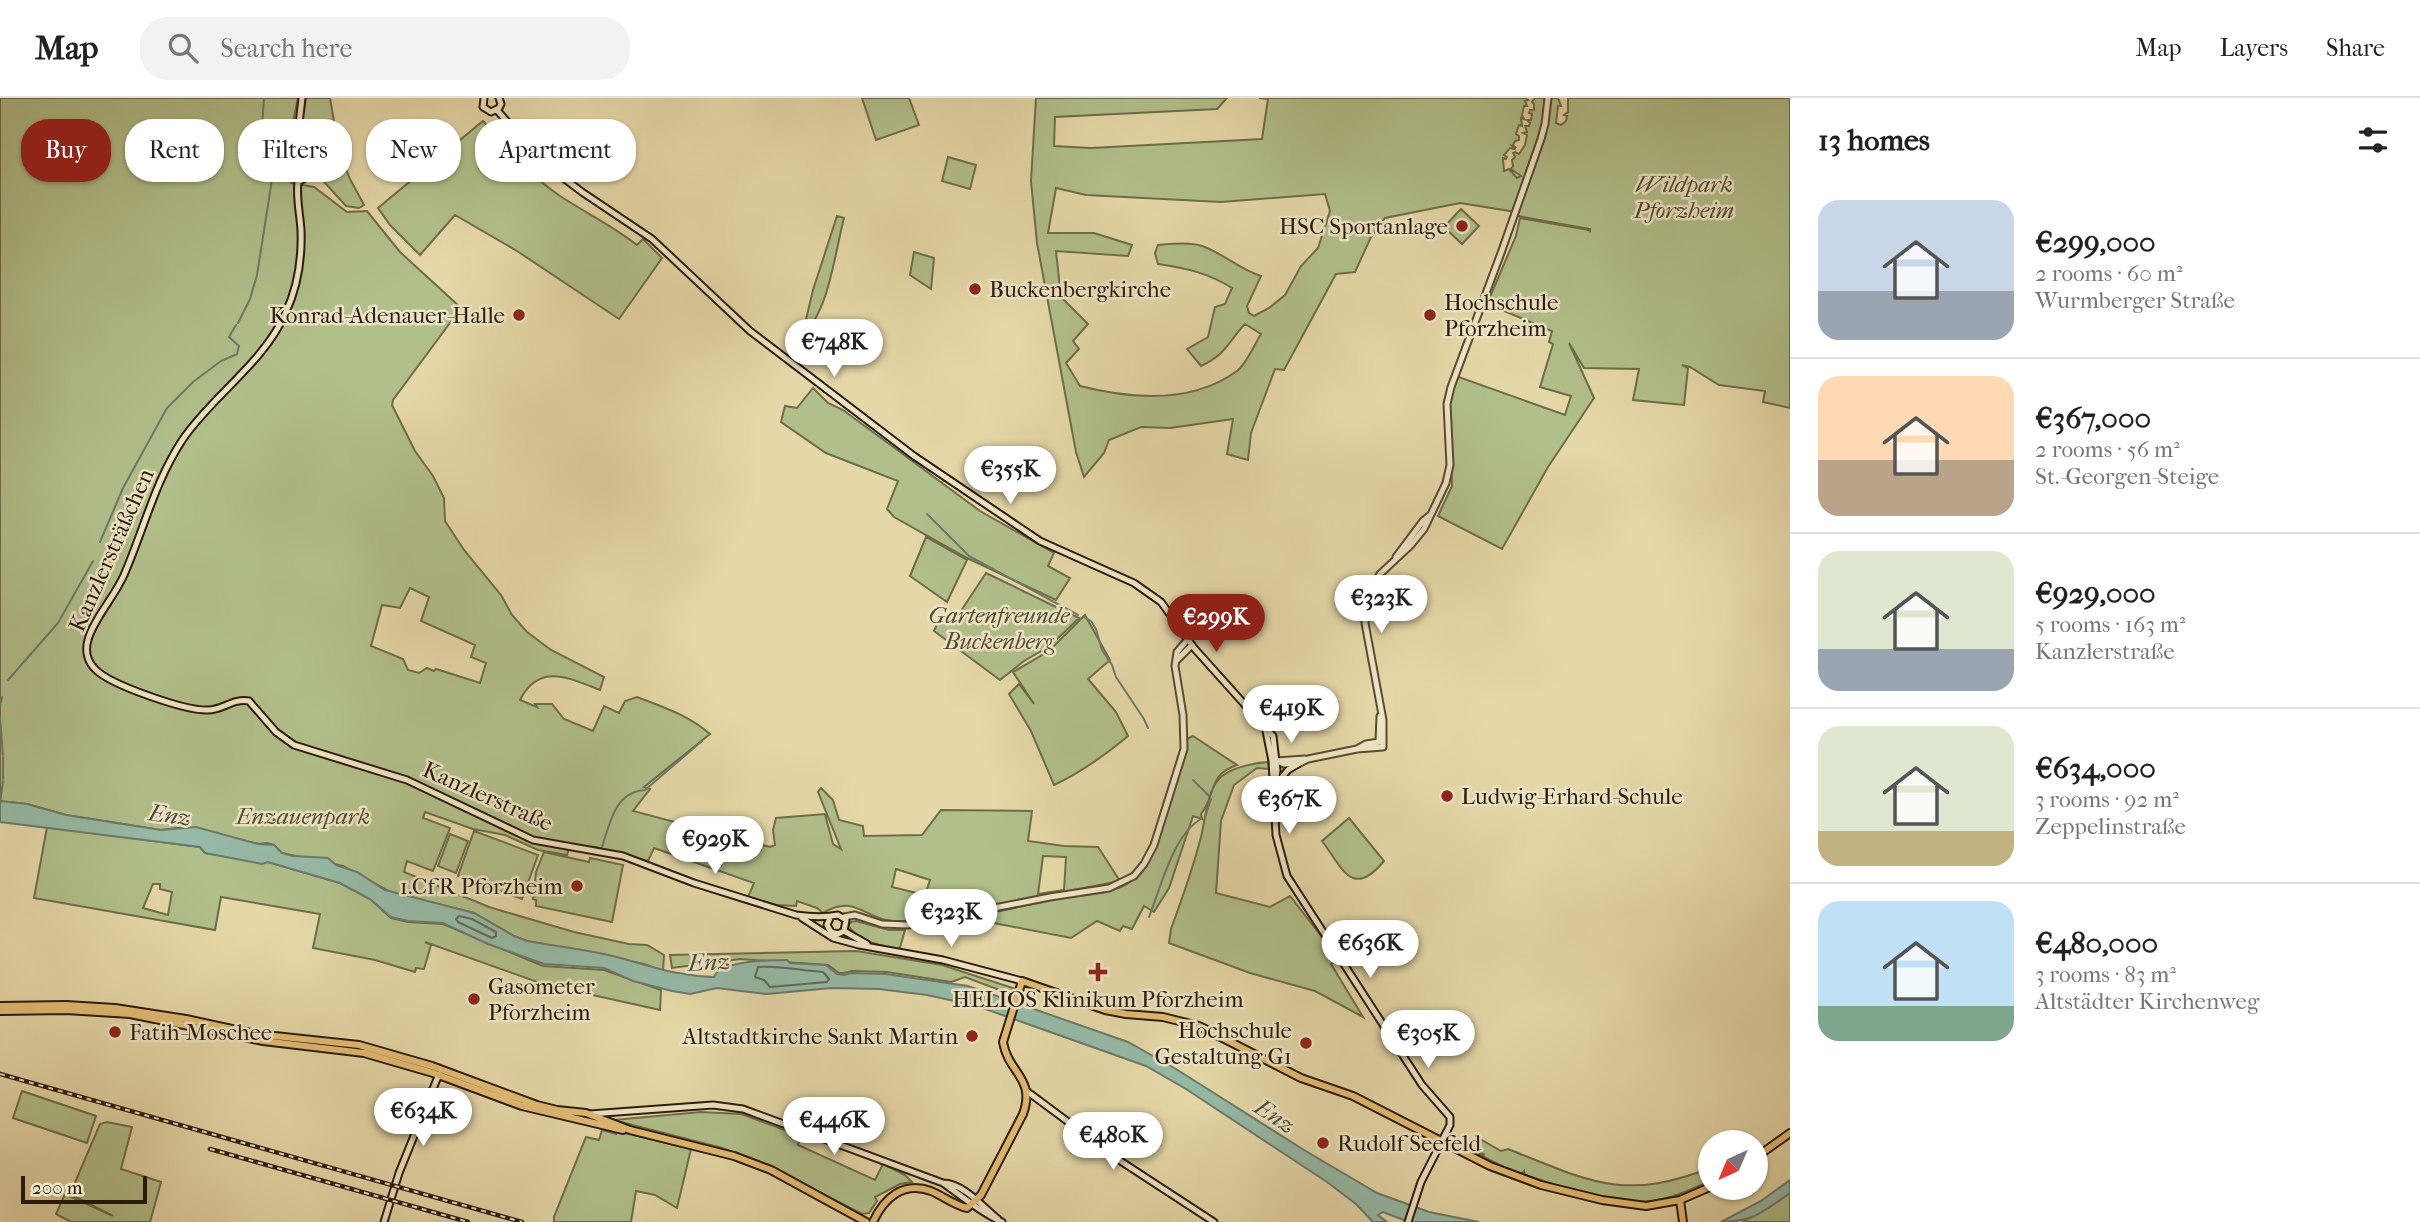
<!DOCTYPE html>
<meta charset="utf-8">
<style>
:root{--surface:#fff;--page:#f2f2f2;--text:#222;--muted:#767676;--line:#e0e0e0;--accent:#8f2418}
body{margin:0;font-family:"IM FELL French Canon",serif;background:var(--page);color:var(--text);height:100vh;display:flex;flex-direction:column;font-size:26px;white-space:nowrap}
*{box-sizing:border-box;margin:0}
p{font-size:23px;color:var(--muted)}
.icon{flex:none;width:38px;height:38px;fill:none;stroke:currentColor;stroke-width:2;stroke-linecap:round;stroke-linejoin:round}
.map{position:relative;flex:1;overflow:hidden}
.side{display:flex;flex-direction:column;background:var(--surface);width:630px}
.side>*{flex:none}
.hud{position:absolute;left:21px;top:21px;width:665px;height:63px;display:flex;gap:14px}
.needle{width:46px;rotate:224deg}
.controls{position:absolute;left:1698px;top:1032px;display:grid;gap:14px}
.controls a{display:grid;place-items:center;width:70px;height:70px;border-radius:50%;background:var(--surface);box-shadow:0 2px 5px #0004;font-size:35px}
.scale{position:absolute;left:21px;bottom:18px;width:126px;box-sizing:border-box;padding-left:7px;border:4px solid #2c1b0b;border-top:0;font-size:19px;line-height:24px;white-space:nowrap;color:#2c1b0b;-webkit-text-stroke:5px #eee5c6;paint-order:stroke}
.price{position:absolute;translate:-50% -60px;padding:0 16px;border-radius:24px;background:#fff;color:#222;font-size:23px;line-height:46px;filter:drop-shadow(0 2px 4px #0008)}
.price::after{content:'';position:absolute;left:50%;top:42px;width:21px;height:16px;margin-left:-10px;background:inherit;clip-path:polygon(0 0,100% 0,50% 100%)}
.price.active{background:var(--accent);color:#fff}
ul{padding:0;list-style:none}
li{display:flex;align-items:center;gap:21px;height:175px;padding:0 28px}
li+li{border-top:2px solid var(--line)}
li span{display:grid;place-items:center;flex:none;width:196px;height:140px;border-radius:21px;color:#555}
li>.icon{margin-inline-start:auto}
span .icon{width:84px;height:84px;fill:#fffc;stroke-width:1}
li b{font-size:30px}
h2{display:flex;justify-content:space-between;align-items:center;height:84px;padding:0 28px;font-size:30px}
.pill{padding:0 24px;border-radius:28px;background:var(--surface);box-shadow:0 2px 5px #0004;font-size:24px;line-height:63px}
.pill.active{background:var(--accent);color:#fff}
header{display:flex;align-items:center;gap:42px;box-sizing:border-box;height:98px;padding:0 35px;background:var(--surface);border-bottom:2px solid var(--line)}
header strong{font-size:33px}
nav{display:flex;gap:38px;margin-inline-start:auto;font-size:24px}
.search{width:490px;height:63px;background:var(--page);display:flex;align-items:center;gap:18px;box-sizing:border-box;padding:0 24px;border-radius:28px;color:var(--muted);font-size:26px}
main{display:flex;flex:1;min-height:0}
.map>svg:first-child{display:block}
</style>
<header>
<strong>Map</strong>
<div class="search"><svg class="icon" aria-label="search" viewBox="0 0 24 24"><circle cx="10" cy="10" r="6"/><path d="M15 15l6 6"/></svg>Search here</div>
<nav><a>Map</a><a>Layers</a><a>Share</a></nav>
</header>
<main>
<div class="map">
<svg width="1790" height="1124" viewBox="0 0 1790 1124">
<rect width="100%" height="100%" fill="#e5d7a7"/>
<filter id="stains"><feTurbulence type="fractalNoise" baseFrequency=".00286" numOctaves="4"/><feColorMatrix values="0 0 0 0 .2 0 0 0 0 .09 0 0 0 0 .02 0 0 0 .5 -.17"/></filter>
<radialGradient id="worn" r=".72"><stop offset=".6" stop-color="#630" stop-opacity="0"/><stop offset="1" stop-color="#630" stop-opacity=".3"/></radialGradient>
<path fill="#b1bf8a" stroke="#6e6d4a" stroke-width="2" fill-rule="evenodd" d="M0 0H298L291 34V85L314 89 347 114 367 113 400 154 461 210 393 302 392 307 415 353 433 378 444 400 445 423 464 452 501 497 512 517 527 534 551 552 604 579 600 592C569 580 539 564 520 602L537 609 535 606H552L564 621 593 633 604 608 619 615 625 603 637 599C663 609 688 617 710 636L644 689 650 691 633 713 770 749 775 747 773 732 776 720 825 716 833 746 841 751 818 694 821 690 833 702 839 722 863 728 864 738 922 737 941 712 1032 713 1028 743 1064 748 1098 749 1120 783 956 815 954 803H941L942 817C925 820 904 826 886 822 860 815 851 798 823 815L817 810 797 803 796 808 776 807 748 799 754 785 654 750 648 763 596 749 570 747 567 757 538 752 505 737 473 731 425 714 423 720 450 730 433 773 407 763 404 774 489 809 574 834 629 846 647 847 664 857 663 873 644 866 527 843 514 838 474 815 392 795 343 768 282 755 274 747 267 745 259 746 185 729 161 732 66 717 27 706 0 703ZM410 490 429 499 421 523 475 547 471 559 486 565 480 585 436 571 434 573 427 570 419 575 408 572 403 561 371 548 382 507 400 510ZM1043 758 1066 759 1064 792 1038 796ZM896 771 930 782 925 797 892 789Z
M306 0H330L339 53 350 81 364 107 359 110 346 108 317 76 308 72 301 63 303 17Z
M862 0H909L919 27 876 42Z
M1036 0H1227L1217 11 1055 19 1054 48 1091 50 1262 41 1268 1 1259 0H1525L1528 2 1525 3 1527 8H1524L1522 17 1524 21 1521 20 1522 28 1519 27 1516 36 1519 38V42L1515 43 1513 47 1516 50 1512 48 1514 51 1510 50 1504 57 1507 59 1506 61 1503 60 1504 73 1509 71 1517 80 1521 78 1511 71 1513 68 1512 62 1515 59 1513 55 1515 54 1519 56 1525 47 1527 37 1523 35 1527 34 1525 28H1529L1530 25 1527 22H1531L1532 16 1529 15 1530 12H1534V6L1532 4 1535 0H1558L1561 8H1558L1556 25 1561 27 1566 23 1567 18 1564 17 1568 14V0H1790V310L1763 304 1765 293 1719 287 1690 269 1682 267 1688 270 1684 307 1633 302 1639 271 1584 270 1569 245 1594 300 1548 369 1502 451 1438 418 1452 388 1449 306 1456 278 1565 317 1571 298 1540 289 1553 246 1549 244 1552 233 1487 206 1516 138 1520 120 1589 132 1590 134V131L1523 119 1518 118 1516 114 1460 105 1385 120 1371 139 1355 174 1336 176 1284 272 1275 271 1251 335 1248 362 1227 356 1233 321 1170 330 1141 329 1109 342 1104 355 1084 379 1076 354 1037 145 1031 83ZM1056 90 1086 97 1221 104 1325 96 1330 113 1318 150 1301 168 1285 197 1269 210 1254 218 1249 215 1247 208 1261 178C1240 172 1223 155 1202 148 1188 144 1172 146 1158 147L1155 155 1158 166C1186 170 1208 175 1232 190L1225 206 1215 209 1208 239 1187 251 1201 268C1227 256 1227 245 1245 226L1261 236C1254 247 1247 265 1237 273 1192 306 1131 301 1080 288L1066 265 1079 251 1073 243 1088 226 1061 199 1056 153 1128 158 1132 147 1094 135H1048Z
M483 23C506 49 530 78 560 98 586 115 613 128 637 147L643 141 662 160 619 221 517 153 455 117 420 157 390 127 378 110Z
M948 59 976 67 970 91 942 83Z
M1461 111 1479 128 1462 146 1444 129Z
M837 118 844 120C836 149 828 219 803 234L813 192Z
M914 154 934 160 931 191 910 177Z
M813 290 828 305 843 312 980 413 1054 455 1048 468 1070 480 1056 502 967 460 894 419 887 411 898 383 826 355 781 324 785 308 797 310Z
M926 439 967 462 947 504 910 478Z
M986 475 1079 520 1050 548 1024 563 1000 582 934 533 941 518 953 525Z
M1085 517 1110 562 1088 581 1116 614 1128 638C1104 658 1082 674 1054 687L1031 633 1009 596 1019 586 1034 606 1013 574 1049 553Z
M1193 638 1237 667C1207 677 1217 696 1201 716L1202 721 1193 718 1169 790 1154 814 1144 808 1132 831 1123 828 1120 833 1097 823 1071 840 968 820C1000 813 1031 806 1063 800 1084 796 1112 797 1130 784 1154 767 1181 672 1187 641Z
M1268 664 1269 671 1257 670 1234 687 1221 723 1216 795 1270 809 1290 798 1339 861 1331 866 1363 919 1315 893 1250 875 1169 845 1171 831C1182 801 1193 770 1201 739 1205 723 1207 695 1218 682 1228 670 1253 665 1268 664Z
M1349 720 1384 763C1352 802 1342 769 1322 743Z
M47 729 200 749 205 755 268 764 340 785 370 801 391 820 408 824 443 826 543 868 604 872 661 892 660 912 543 886 425 844 431 847 424 871 416 870 415 874 375 862 313 850 320 816 221 799 215 832 34 800ZM153 786H160V791L172 794 168 817 143 810Z
M474 733 538 757 522 801 458 778Z
M450 736 468 743 456 775 438 768Z
M544 754 589 764 590 760 623 767 612 824 536 808V802L533 801 536 774Z
M856 823 889 832H905L899 853 860 841 848 828 851 824Z
M856 853 942 867 1013 890 1010 896 965 879 951 884 887 874 852 873 844 875H839L828 867 740 861 672 870 670 857Z
M22 993 96 1018 87 1045 13 1020Z
M701 1014 741 1016 801 1038 798 1047 875 1082 883 1066 905 1077 912 1084 900 1086 875 1099 877 1103 869 1115 862 1116 760 1064 722 1050 613 1022Z
M107 1024 132 1029 121 1071 161 1084 150 1124H71L56 1116 65 1096 113 1118 70 1096 100 1026Z
M602 1032 616 1036 617 1033 691 1051 677 1110 655 1097 636 1093 631 1124H554V1119L586 1039 599 1042Z
M1475 1038 1501 1053 1508 1051C1589 1083 1623 1104 1710 1070V1083C1692 1091 1673 1100 1653 1103 1614 1108 1562 1089 1525 1077L1524 1073 1521 1077 1515 1075 1455 1044 1457 1043 1485 1057 1470 1049Z
M1790 1095V1124H1743Z"/>
<path fill="#96baa7" stroke="#6c7a69" stroke-width="2" d="M0 703 27 706 66 717 161 732 196 729 258 746 274 747 282 755 293 758 328 760 336 767 357 774 385 792 474 815 514 838 527 843C554 848 581 851 608 857 647 866 672 878 714 879L719 871C741 863 763 862 787 862L790 865 826 867 837 876 844 877 852 875 886 876 968 888 1128 944 1176 971 1304 1052 1377 1095 1429 1114 1479 1124H1409L1383 1114 1378 1117 1387 1124H1373L1356 1106 1327 1084 1186 991 1146 968 977 908 927 897 879 891 832 890 767 896 717 890 690 896 672 893 633 883 604 870 544 866 488 846 443 825 408 823 391 819 370 801 340 785 268 764 262 766 205 755 200 749 0 724Z
M1790 1082V1095C1764 1113 1754 1124 1721 1124L1761 1103Z"/>
<g fill="none" stroke-linecap="round" stroke-linejoin="round">
<path stroke="#616a59" stroke-width="2" d="M459 818 472 821 496 834V838L492 840 458 824 456 821Z
M758 869C780 867 801 873 823 874L829 881 827 884 770 889 764 882 755 879Z"/>
<path stroke="#6c7a69" stroke-width="2" d="M238 225 250 201 257 177 273 75 262 28 264 0
M927 416 969 458 1078 517
M100 444 123 390 167 310 193 284 221 263 237 256 239 248 229 239 236 227
M1084 519 1091 523 1096 531 1102 552 1112 567 1116 579 1144 621 1148 630
M8 582 58 525 93 463
M0 608 2 599
M0 620 3 657
M3 681V659
M1193 682 1209 698
M0 705 3 683
M1205 719 1211 701
M601 752C610 726 614 694 645 692L702 643
M1149 819C1161 789 1173 737 1201 721"/>
<defs>
<path id="tertiary" d="M1396 459 1423 423 1429 418
M1176 563 1192 547
M1357 651 1366 646 1379 644 1380 618
M1276 663 1305 661
M1277 663 1284 666H1298L1308 661 1357 651 1383 649V622L1365 525 1366 509 1369 495 1380 476 1411 447 1424 431 1446 385 1450 367 1447 306 1451 289 1501 155 1541 41 1545 26 1548 0
M844 819 855 817 882 826 908 827 1050 799 1109 790 1134 778 1144 766 1154 747 1184 651 1183 617 1175 568 1177 554 1188 541"/>
<path id="secondary" d="M484 0 483 9 491 14 499 10 501 6 499 0
M497 12 541 63 582 94 652 141 750 233 914 358 1040 443 1134 485 1161 504 1194 550 1273 638 1277 672 1274 697
M298 73 296 52 302 0
M298 84 305 80 302 74H297L294 78 298 84C296 100 300 116 301 132 302 160 298 188 286 214 264 265 214 296 183 341 155 383 144 431 124 477 115 498 93 522 88 542 85 552 87 563 95 571 110 587 186 613 208 612 223 612 233 600 249 603L276 634 294 647 407 682 533 742 623 758 694 785 796 817C811 819 823 820 838 817L846 822 844 833
M1266 633 1272 663 1276 737 1287 778 1422 987 1450 1019V1027L1421 1084 1408 1124
M1278 684 1288 672 1298 666
M802 820 833 840 859 847 943 862 1022 883
M830 820 827 827 831 834 838 836 844 833
M844 833 867 846
M1028 994 1122 1064 1214 1124
M590 1016 713 1007 743 1011 943 1085C963 1099 981 1115 1002 1124
M943 1085C963 1085 983 1109 998 1121
M384 1124 399 1075 439 976"/>
<path id="primary" d="M0 908 66 907 115 910 186 921 256 936 359 947 432 968 537 1007 557 1012 586 1015 630 1032 734 1058 771 1072 866 1124
M0 913 66 912 130 916 263 943 364 955 433 975 522 1008 623 1032
M1755 1060 1790 1035
M1680 1102 1683 1124
M873 1124C884 1100 903 1083 931 1093 943 1098 954 1107 967 1110L981 1097 1023 1016C1036 980 1008 975 1003 944L1022 883 1105 912 1126 916 1163 919 1199 928 1301 980 1353 998 1490 1068 1541 1087 1602 1102 1646 1108 1680 1102 1710 1089"/>
</defs>
<use href="#tertiary" stroke="#5a4a32" stroke-width="9"/>
<use href="#secondary" stroke="#2c1b0b" stroke-width="9"/>
<use href="#primary" stroke="#2c1b0b" stroke-width="10"/>
<use href="#tertiary" stroke="#eee5c6" stroke-width="5"/>
<use href="#secondary" stroke="#eee5c6" stroke-width="5"/>
<use href="#primary" stroke="#e2bc74" stroke-width="6"/>
<defs>
<path id="rail" d="M0 976 522 1124
M210 1051 468 1124"/>
</defs>
<use href="#rail" stroke="#2c1b0b" stroke-width="4.5"/>
<use href="#rail" stroke="#eee5c6" stroke-width="2" stroke-dasharray="5" stroke-linecap="butt"/>
</g>
<g fill="#8f2418" stroke="#eee5c6" stroke-width="2.5">
<circle cx="1462" cy="128" r="7"/>
<circle cx="975" cy="191" r="7"/>
<circle cx="519" cy="217" r="7"/>
<circle cx="1430" cy="217" r="7"/>
<circle cx="1447" cy="698" r="7"/>
<circle cx="577" cy="788" r="7"/>
<path d="M1094.5 863.5h7v7h7v7h-7v7h-7v-7h-7v-7h7z"/>
<circle cx="474" cy="901" r="7"/>
<circle cx="115" cy="934" r="7"/>
<circle cx="972" cy="938" r="7"/>
<circle cx="1306" cy="945" r="7"/>
<circle cx="1323" cy="1045" r="7"/>
</g>
<g text-anchor="middle" stroke-width="5" stroke-linejoin="round" paint-order="stroke">
<g font-size="23" font-style="italic" fill="#544c31" stroke="#eee5c6">
<text x="1684" y="94">Wildpark<tspan x="1684" dy="26">Pforzheim</tspan></text>
<text x="999" y="525">Gartenfreunde<tspan x="999" dy="26">Buckenberg</tspan></text>
<text x="303" y="726">Enzauenpark</text>
</g>
<g font-size="23" fill="#2c1b0b" stroke="#eee5c6" text-anchor="start">
<text x="1448" y="136" text-anchor="end">HSC Sportanlage</text>
<text x="989" y="199">Buckenbergkirche</text>
<text x="1444" y="212">Hochschule<tspan x="1444" dy="26">Pforzheim</tspan></text>
<text x="505" y="225" text-anchor="end">Konrad-Adenauer-Halle</text>
<text x="1461" y="706">Ludwig-Erhard-Schule</text>
<text x="563" y="796" text-anchor="end">1.CfR Pforzheim</text>
<text x="488" y="896">Gasometer<tspan x="488" dy="26">Pforzheim</tspan></text>
<text x="1098" y="909" text-anchor="middle">HELIOS Klinikum Pforzheim</text>
<text x="1292" y="940" text-anchor="end">Hochschule<tspan x="1292" dy="26">Gestaltung G1</tspan></text>
<text x="129" y="942">Fatih-Moschee</text>
<text x="958" y="946" text-anchor="end">Altstadtkirche Sankt Martin</text>
<text x="1337" y="1053">Rudolf Seefeld</text>
</g>
<g font-size="23" fill="#2c1b0b" stroke="#eee5c6">
<text transform="translate(111 452) rotate(-66)" y="8">Kanzlersträßchen</text>
<text transform="translate(488 698) rotate(24)" y="8">Kanzlerstraße</text>
</g>
<g font-size="24" font-style="italic" fill="#4c4b3a" stroke="#eee5c6">
<text transform="translate(170 717) rotate(8)" y="8">Enz</text>
<text transform="translate(709 864) rotate(-3)" y="8">Enz</text>
<text transform="translate(1275 1018) rotate(33)" y="8">Enz</text>
</g>
</g>
<rect width="100%" height="100%" filter="url(#stains)"/>
<rect width="100%" height="100%" fill="url(#worn)"/>
</svg>
<div class="controls">
<a><svg class="needle" viewBox="-14 -14 28 28"><path d="M0-13l5 13h-10z" fill="#e53935"/><path d="M0 13l5-13h-10z" fill="#767676"/></svg></a>
</div>
<div class="scale">200 m</div>
<b class="price" style="left:834px;top:281px">€748K</b>
<b class="price" style="left:1010px;top:408px">€355K</b>
<b class="price" style="left:1381px;top:537px">€323K</b>
<b class="price active" style="left:1216px;top:556px">€299K</b>
<b class="price" style="left:1291px;top:647px">€419K</b>
<b class="price" style="left:1289px;top:738px">€367K</b>
<b class="price" style="left:715px;top:778px">€929K</b>
<b class="price" style="left:951px;top:851px">€323K</b>
<b class="price" style="left:1370px;top:882px">€636K</b>
<b class="price" style="left:1428px;top:972px">€305K</b>
<b class="price" style="left:423px;top:1050px">€634K</b>
<b class="price" style="left:834px;top:1059px">€446K</b>
<b class="price" style="left:1113px;top:1074px">€480K</b>
<div class="hud">
<a class="pill active">Buy</a>
<a class="pill">Rent</a>
<a class="pill">Filters</a>
<a class="pill">New</a>
<a class="pill">Apartment</a>
</div>
</div>
<section class="side">
<h2>13 homes<svg class="icon" aria-label="filters" viewBox="0 0 24 24"><path d="M4 7h16M4 17h16"/><circle cx="9" cy="7" r="2"/><circle cx="15" cy="17" r="2"/></svg></h2>
<ul>
<li><span style="background:linear-gradient(#c9d6e8 65%,#9aa5b1 0)"><svg class="icon" aria-label="home" viewBox="0 0 24 24"><path d="M3 11l9-7 9 7M6 9v11h12V9"/></svg></span><div><b>€299,000</b><p>2 rooms · 60 m²</p><p>Wurmberger Straße</p></div></li>
<li><span style="background:linear-gradient(#ffd9b3 60%,#b9a48a 0)"><svg class="icon" aria-label="home" viewBox="0 0 24 24"><path d="M3 11l9-7 9 7M6 9v11h12V9"/></svg></span><div><b>€367,000</b><p>2 rooms · 56 m²</p><p>St.-Georgen-Steige</p></div></li>
<li><span style="background:linear-gradient(#dfe7d0 70%,#9aa5b1 0)"><svg class="icon" aria-label="home" viewBox="0 0 24 24"><path d="M3 11l9-7 9 7M6 9v11h12V9"/></svg></span><div><b>€929,000</b><p>5 rooms · 163 m²</p><p>Kanzlerstraße</p></div></li>
<li><span style="background:linear-gradient(#dfe7d0 75%,#c2b280 0)"><svg class="icon" aria-label="home" viewBox="0 0 24 24"><path d="M3 11l9-7 9 7M6 9v11h12V9"/></svg></span><div><b>€634,000</b><p>3 rooms · 92 m²</p><p>Zeppelinstraße</p></div></li>
<li><span style="background:linear-gradient(#bfe0f5 75%,#7fa58c 0)"><svg class="icon" aria-label="home" viewBox="0 0 24 24"><path d="M3 11l9-7 9 7M6 9v11h12V9"/></svg></span><div><b>€480,000</b><p>3 rooms · 83 m²</p><p>Altstädter Kirchenweg</p></div></li>
</ul>
</section>
</main>
